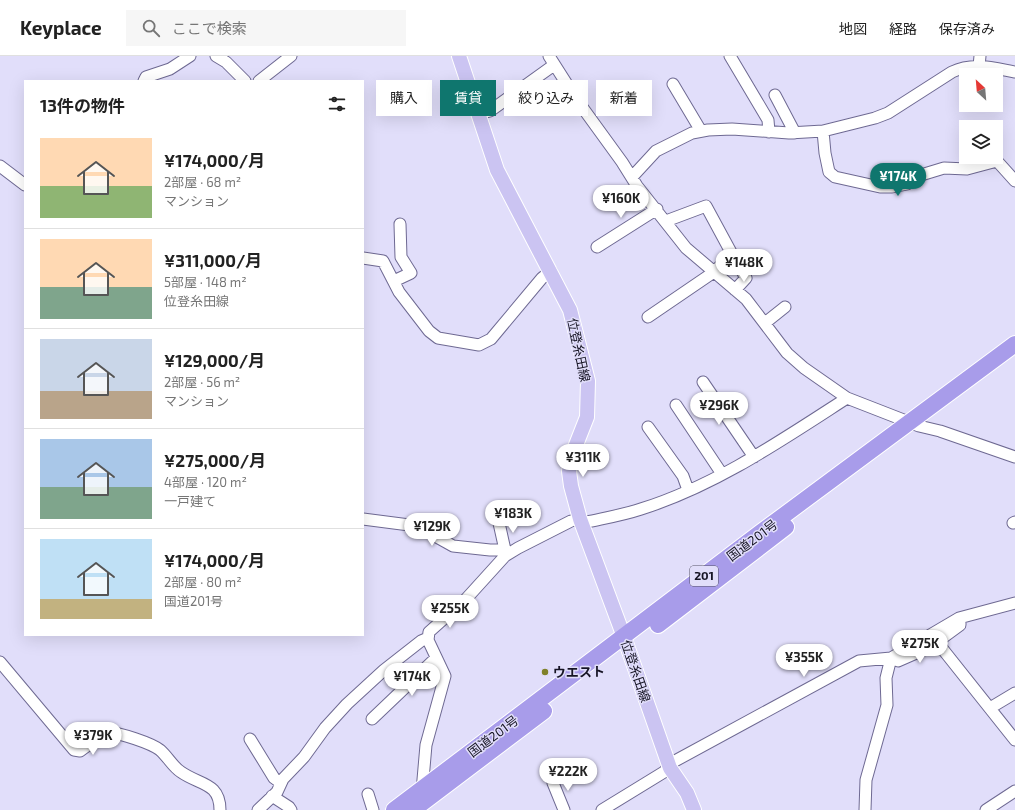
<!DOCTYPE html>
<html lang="ja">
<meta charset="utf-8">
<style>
:root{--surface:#fff;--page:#f6f6f6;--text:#222;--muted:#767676;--line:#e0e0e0;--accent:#0f766e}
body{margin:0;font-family:"Exo 2","Noto Sans JP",sans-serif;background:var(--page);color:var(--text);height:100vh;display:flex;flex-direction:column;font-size:15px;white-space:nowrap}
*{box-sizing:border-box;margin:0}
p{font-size:13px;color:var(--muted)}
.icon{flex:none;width:22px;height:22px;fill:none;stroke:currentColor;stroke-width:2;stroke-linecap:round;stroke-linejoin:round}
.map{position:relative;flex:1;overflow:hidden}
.drawer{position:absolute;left:24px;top:24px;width:340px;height:556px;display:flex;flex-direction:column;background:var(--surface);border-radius:0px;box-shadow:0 4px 16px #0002}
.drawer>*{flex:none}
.top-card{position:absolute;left:376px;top:24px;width:380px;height:36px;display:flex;gap:8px}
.needle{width:26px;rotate:334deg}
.tools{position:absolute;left:959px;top:12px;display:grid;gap:8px}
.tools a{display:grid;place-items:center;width:44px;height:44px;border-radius:0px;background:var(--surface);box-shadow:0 4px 16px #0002;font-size:20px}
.price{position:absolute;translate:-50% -34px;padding:0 9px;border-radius:14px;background:#fff;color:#222;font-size:13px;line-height:26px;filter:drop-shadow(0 1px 2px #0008)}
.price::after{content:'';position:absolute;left:50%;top:24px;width:12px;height:9px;margin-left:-6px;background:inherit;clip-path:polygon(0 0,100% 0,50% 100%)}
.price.current{background:var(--accent);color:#fff}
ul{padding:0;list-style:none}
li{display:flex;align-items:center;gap:12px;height:100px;padding:0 16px}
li+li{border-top:1px solid var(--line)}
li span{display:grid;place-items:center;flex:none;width:112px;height:80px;border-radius:0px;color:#555}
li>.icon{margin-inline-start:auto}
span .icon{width:48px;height:48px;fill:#fffc;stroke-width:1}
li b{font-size:17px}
h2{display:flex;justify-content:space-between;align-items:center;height:48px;padding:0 16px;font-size:17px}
.pill{padding:0 14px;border-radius:0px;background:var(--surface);box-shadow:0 4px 16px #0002;font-size:14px;line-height:36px}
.pill.current{background:var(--accent);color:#fff}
header{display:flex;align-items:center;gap:24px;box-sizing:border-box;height:56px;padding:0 20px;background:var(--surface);border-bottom:1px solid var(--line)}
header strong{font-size:19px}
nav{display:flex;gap:22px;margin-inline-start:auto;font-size:14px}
.search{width:280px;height:36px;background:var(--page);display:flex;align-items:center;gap:10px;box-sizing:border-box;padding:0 14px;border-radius:0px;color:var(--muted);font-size:15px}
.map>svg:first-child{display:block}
</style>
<header>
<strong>Keyplace</strong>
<div class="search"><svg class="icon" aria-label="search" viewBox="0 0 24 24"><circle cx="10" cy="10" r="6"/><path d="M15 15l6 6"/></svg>ここで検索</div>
<nav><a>地図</a><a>経路</a><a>保存済み</a></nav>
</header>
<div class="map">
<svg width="1015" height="754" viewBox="0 0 1015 754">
<rect width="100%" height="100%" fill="#e1defa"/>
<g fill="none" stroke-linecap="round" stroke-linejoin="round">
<defs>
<path id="minor" d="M216 0 226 6 245 25
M549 0 577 44 622 106 637 130 686 192 746 243 787 297 804 312 847 342 919 370 940 375 1015 401
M730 0 768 64 769 76
M979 10 980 0
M144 25 146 21 170 13 190 0
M259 25 291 0
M673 28 701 75
M775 39 795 77
M478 58 490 55 554 9
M823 75 825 97 829 116 835 121 880 131H892L907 128 921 119 944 112 967 113 997 105 1015 125
M0 110 25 129
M632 121 656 95 692 77 708 74 732 73 789 77 823 75 875 62 888 57 952 16C973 6 993 12 1015 16
M597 191 657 153
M732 198 746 222 735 234
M363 202 383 205 399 236 429 275 438 282 479 289 491 283 542 222 551 215
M394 225 411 217 401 201 400 168
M648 261 714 216 732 198 706 150 666 165
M765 267 785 251
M703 326 754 401
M676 349 722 418
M648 371 683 420 688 434
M363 463 417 470 453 490 490 494H505L510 497
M499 467 505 494
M1013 467 1015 466
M937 586 1015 684
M898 605 930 591 960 569V567
M0 606 74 694 80 695 103 678 108 676C120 677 151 687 160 694 168 701 173 711 181 716 199 729 220 726 220 754
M990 652 1015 637
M372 663 436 602
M250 683 274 722 281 727
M553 727 564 754
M422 735 426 689 445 620 428 584 429 576 466 543 505 500 518 492 571 465 580 463 587 466C605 462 623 459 641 453 715 430 782 384 847 342
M368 738 373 754
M272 740 289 751 291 754
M258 754 277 736 283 723 304 701 325 672 347 648 384 614 421 585 428 582
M602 754 664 716 673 706 859 605 891 602 959 562 1015 547
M865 754 866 724 887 649 886 622 891 602
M986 754 1015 735"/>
<path id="major" d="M459 0 497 114 570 254 588 325 587 361 572 399 569 415 571 430 580 463 624 581 670 712 687 737 694 754"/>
<path id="highway" d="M658 569 786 471
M394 754 760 477 1015 288
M413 754 544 655"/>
</defs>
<use href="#minor" stroke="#6e6992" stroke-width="13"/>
<use href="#major" stroke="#fff" stroke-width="16"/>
<use href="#highway" stroke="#fff" stroke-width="18"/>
<use href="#minor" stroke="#fff" stroke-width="11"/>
<use href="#major" stroke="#cbc4f2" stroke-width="14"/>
<use href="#highway" stroke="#a89cea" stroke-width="16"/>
</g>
<circle fill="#7f8029" stroke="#e1defa" stroke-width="1.5" cx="545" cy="616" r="4"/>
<g text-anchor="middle" stroke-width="3" stroke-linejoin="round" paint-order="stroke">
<rect fill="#e1defa" stroke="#535164" stroke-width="1" x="690" y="510" width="28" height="20" rx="3"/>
<g font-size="12" font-weight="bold" fill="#161424">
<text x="704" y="524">201</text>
</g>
<g font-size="13" fill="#161424" stroke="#e1defa">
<text transform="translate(579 294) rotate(78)" y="5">位登糸田線</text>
<text transform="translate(752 484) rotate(-37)" y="5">国道201号</text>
<text transform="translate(636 615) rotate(71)" y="5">位登糸田線</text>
<text transform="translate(493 680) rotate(-37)" y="5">国道201号</text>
</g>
<g font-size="13" font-weight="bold" fill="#161424" stroke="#e1defa" text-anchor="start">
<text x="553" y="621">ウエスト</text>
</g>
</g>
</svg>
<div class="tools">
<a><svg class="needle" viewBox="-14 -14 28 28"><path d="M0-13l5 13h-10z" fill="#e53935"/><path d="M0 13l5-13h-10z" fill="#767676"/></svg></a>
<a><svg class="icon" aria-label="layers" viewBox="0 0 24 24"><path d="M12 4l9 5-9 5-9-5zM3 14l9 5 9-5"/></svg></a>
</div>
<b class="price current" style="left:898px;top:141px">¥174K</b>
<b class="price" style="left:621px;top:163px">¥160K</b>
<b class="price" style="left:744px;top:227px">¥148K</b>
<b class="price" style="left:719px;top:370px">¥296K</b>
<b class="price" style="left:583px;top:422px">¥311K</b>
<b class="price" style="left:513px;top:478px">¥183K</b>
<b class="price" style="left:432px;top:491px">¥129K</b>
<b class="price" style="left:450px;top:573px">¥255K</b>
<b class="price" style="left:920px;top:608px">¥275K</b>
<b class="price" style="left:804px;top:622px">¥355K</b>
<b class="price" style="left:412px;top:641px">¥174K</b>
<b class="price" style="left:93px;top:700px">¥379K</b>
<b class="price" style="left:568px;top:736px">¥222K</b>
<div class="top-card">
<a class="pill">購入</a>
<a class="pill current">賃貸</a>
<a class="pill">絞り込み</a>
<a class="pill">新着</a>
</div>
<section class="drawer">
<h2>13件の物件<svg class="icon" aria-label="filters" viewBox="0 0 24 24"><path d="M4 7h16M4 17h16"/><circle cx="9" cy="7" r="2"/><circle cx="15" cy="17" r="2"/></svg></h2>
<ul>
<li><span style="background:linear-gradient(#ffd9b3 60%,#8fb573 0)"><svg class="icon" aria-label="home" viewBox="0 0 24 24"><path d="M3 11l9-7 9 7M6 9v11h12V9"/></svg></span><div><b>¥174,000/月</b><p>2部屋 · 68 m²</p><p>マンション</p></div></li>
<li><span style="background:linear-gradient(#ffd9b3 60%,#7fa58c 0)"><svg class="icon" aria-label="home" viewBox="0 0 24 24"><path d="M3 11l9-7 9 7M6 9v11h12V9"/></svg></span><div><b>¥311,000/月</b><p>5部屋 · 148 m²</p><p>位登糸田線</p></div></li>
<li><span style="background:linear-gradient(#c9d6e8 65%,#b9a48a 0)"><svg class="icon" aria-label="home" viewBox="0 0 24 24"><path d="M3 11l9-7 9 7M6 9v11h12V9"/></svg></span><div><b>¥129,000/月</b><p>2部屋 · 56 m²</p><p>マンション</p></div></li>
<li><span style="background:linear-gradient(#a9c7e8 60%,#7fa58c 0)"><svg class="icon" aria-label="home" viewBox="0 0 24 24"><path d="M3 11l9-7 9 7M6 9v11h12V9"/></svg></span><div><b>¥275,000/月</b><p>4部屋 · 120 m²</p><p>一戸建て</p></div></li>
<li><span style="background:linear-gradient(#bfe0f5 75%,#c2b280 0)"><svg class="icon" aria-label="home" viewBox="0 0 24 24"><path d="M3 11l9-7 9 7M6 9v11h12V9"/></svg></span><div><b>¥174,000/月</b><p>2部屋 · 80 m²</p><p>国道201号</p></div></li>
</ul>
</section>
</div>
